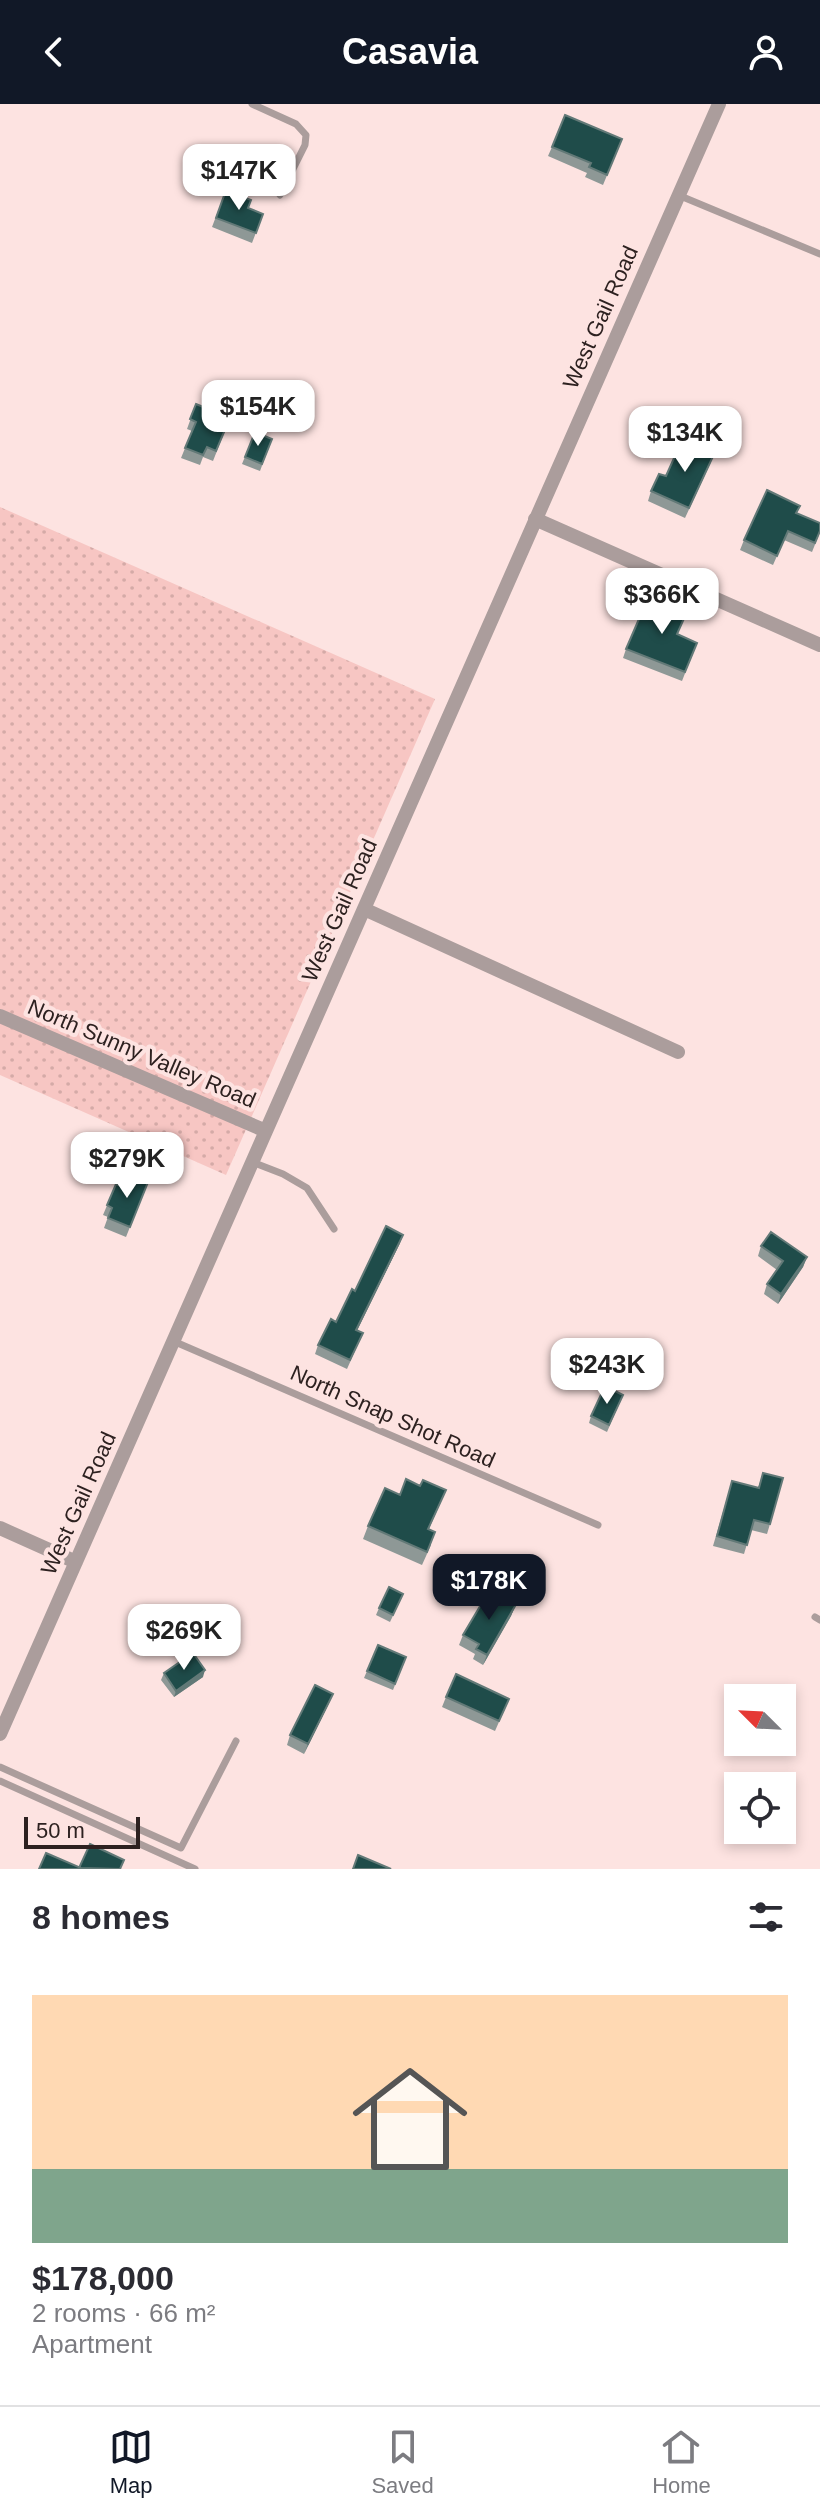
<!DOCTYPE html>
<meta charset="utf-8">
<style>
:root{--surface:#fff;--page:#f2f2f3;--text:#2b2b33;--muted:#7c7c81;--line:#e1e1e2;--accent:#111827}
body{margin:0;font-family:Arial,sans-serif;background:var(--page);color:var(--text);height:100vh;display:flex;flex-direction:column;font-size:30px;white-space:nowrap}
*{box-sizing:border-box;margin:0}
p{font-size:26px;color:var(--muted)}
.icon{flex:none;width:44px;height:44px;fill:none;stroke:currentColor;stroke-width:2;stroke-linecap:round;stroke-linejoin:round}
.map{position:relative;height:1765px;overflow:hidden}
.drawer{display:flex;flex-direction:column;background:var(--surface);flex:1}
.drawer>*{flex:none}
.needle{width:52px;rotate:294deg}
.fabs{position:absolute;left:724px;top:1580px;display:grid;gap:16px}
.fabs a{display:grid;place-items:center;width:72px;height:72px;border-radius:0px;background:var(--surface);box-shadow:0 4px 12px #0003;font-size:40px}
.scale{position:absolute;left:24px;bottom:20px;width:116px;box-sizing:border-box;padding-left:8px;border:4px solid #2d2120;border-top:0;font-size:22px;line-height:28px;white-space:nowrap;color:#2d2120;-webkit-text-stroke:6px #fde3e1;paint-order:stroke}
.price{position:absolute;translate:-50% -68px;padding:0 18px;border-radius:16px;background:#fff;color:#222;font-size:26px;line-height:52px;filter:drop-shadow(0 2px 4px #0008)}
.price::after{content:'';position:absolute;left:50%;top:48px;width:24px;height:18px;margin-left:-12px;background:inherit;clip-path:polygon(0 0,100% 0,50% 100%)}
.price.on{background:var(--accent);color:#fff}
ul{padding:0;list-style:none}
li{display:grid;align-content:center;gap:16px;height:424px;padding:0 32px}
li+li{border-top:2px solid var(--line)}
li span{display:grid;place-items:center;height:248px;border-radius:0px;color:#555}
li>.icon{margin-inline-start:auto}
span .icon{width:144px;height:144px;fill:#fffc;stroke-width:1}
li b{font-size:34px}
h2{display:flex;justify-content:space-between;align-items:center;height:96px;padding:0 32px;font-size:34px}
header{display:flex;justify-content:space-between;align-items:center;height:104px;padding:0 32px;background:var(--accent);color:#fff;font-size:36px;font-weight:800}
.tab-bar{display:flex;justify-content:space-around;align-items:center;height:112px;border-top:2px solid var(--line);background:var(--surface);font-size:22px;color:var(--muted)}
.tab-bar a{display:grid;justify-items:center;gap:4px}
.tab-bar .on{color:var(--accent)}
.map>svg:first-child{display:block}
</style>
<header><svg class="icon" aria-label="back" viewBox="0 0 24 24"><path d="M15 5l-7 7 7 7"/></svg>Casavia<svg class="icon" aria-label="person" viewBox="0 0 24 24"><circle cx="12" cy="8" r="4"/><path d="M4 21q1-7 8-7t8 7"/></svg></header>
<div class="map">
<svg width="820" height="1765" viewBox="0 0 820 1765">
<defs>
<pattern id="grass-dots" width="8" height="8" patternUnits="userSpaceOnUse" patternTransform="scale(2)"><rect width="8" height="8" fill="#f7c6c3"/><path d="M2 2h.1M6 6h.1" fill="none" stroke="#d4aaa7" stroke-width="1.8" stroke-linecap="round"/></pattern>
</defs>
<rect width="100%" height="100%" fill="#fde3e1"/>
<path fill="url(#grass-dots)" d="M0 403 435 595 226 1071 0 971Z"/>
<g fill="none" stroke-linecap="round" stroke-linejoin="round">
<path stroke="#ab9d9c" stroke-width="7" d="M252 0 296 20 306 31 305 41 280 91
M678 91 820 150
M252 1058 283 1070 307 1084 334 1125
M173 1237 598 1421
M815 1513 820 1516
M0 1663 181 1744 236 1637
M0 1677 195 1765"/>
<path stroke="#ab9d9c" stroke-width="14" d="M535 415 820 541
M364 805 678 948
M0 912 266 1027
M0 1424 76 1458
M0 1630 719 0"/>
</g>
<path fill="#8e9896" d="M622 35 603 81 585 73 587 69 548 52 552 43Z
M226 86 248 104 263 110 252 139 212 123Z
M196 300 230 314 213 357 203 353 200 361 181 354 192 327 187 325Z
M255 328 272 335 260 367 242 360Z
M711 358 685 414 648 397 651 387 666 372Z
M797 409 820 428 812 448 784 436 773 461 740 446 744 436Z
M678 531 697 539 682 577 623 554 626 545Z
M148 1078 126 1133 104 1124 108 1113 103 1111 116 1080 121 1082Z
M400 1139 357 1226 363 1229 347 1265 315 1250 318 1241 336 1218 355 1187Z
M761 1142 807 1153 803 1163 778 1200 764 1190 767 1180 777 1166 758 1152Z
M623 1291 607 1328 589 1319 591 1312Z
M763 1369 770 1420 767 1430 751 1426 744 1450 713 1442 732 1377 758 1384Z
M420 1382 446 1386 429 1425 431 1441 422 1461 363 1435 368 1422 400 1391Z
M400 1497 390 1518 376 1511 379 1504Z
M515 1502 511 1512 483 1561 473 1555 475 1550 459 1541 463 1531Z
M378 1541 406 1553 393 1586 364 1574Z
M164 1569 203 1573 174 1593 161 1576Z
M446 1593 509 1595 495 1627 442 1603Z
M329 1599 304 1650 287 1641 290 1631Z"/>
<path fill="#627977" d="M403 1131 400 1139 353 1235 356 1226Z
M807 1153 803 1163 778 1200 781 1190Z
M515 1502 511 1512 483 1561 487 1551Z
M205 1566 203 1573 174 1593 176 1587Z
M333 1590 329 1599 304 1650 308 1640Z"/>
<path fill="#1f4c4a" stroke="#627977" stroke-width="2" d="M565 11 622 35 607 71 589 63 591 59 552 43Z
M226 86 251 96 248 104 263 110 256 129 216 114Z
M196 300 230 314 216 347 207 343 203 351 185 344 196 318 190 315Z
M255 328 272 335 262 360 245 353Z
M683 334 715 348 689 404 651 387 659 370 666 372Z
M767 386 800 402 796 409 820 419V427L815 439 788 427 777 452 744 436Z
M648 494 686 510 677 530 697 539 685 568 626 545Z
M127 1070 148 1078 130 1123 108 1114 112 1104 107 1101 116 1080 121 1082Z
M386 1122 403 1131 356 1226 363 1229 350 1256 318 1241 331 1215 336 1218 352 1185 355 1187Z
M771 1128 807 1153 781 1190 767 1180 783 1157 761 1142Z
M605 1282 623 1291 609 1321 591 1312Z
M763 1369 783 1374 770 1420 754 1416 747 1441 717 1432 732 1377 759 1384Z
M406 1375 420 1382 423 1376 446 1386 428 1425 435 1428 427 1448 368 1422 385 1384 400 1391Z
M389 1483 403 1490 393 1511 379 1504Z
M489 1487 515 1502 487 1551 476 1545 479 1540 463 1531Z
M378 1541 406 1553 395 1580 367 1567Z
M193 1549 205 1566 176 1587 164 1569Z
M456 1570 509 1595 499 1617 446 1593Z
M315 1581 333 1590 308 1640 290 1631Z
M90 1740 124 1756 120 1765 79 1764Z
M46 1749 81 1764 80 1765H39Z
M358 1751 391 1765H353Z"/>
<g text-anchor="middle" stroke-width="8" stroke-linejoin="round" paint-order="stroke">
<g font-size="22" fill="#2d2120" stroke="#fde3e1">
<text transform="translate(600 213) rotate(-66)" y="8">West Gail Road</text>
<text transform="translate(339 806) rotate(-66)" y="8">West Gail Road</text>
<text transform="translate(142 949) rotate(23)" y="8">North Sunny Valley Road</text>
<text transform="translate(393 1312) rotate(24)" y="8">North Snap Shot Road</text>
<text transform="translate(78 1399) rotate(-66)" y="8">West Gail Road</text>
</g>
</g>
</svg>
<div class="fabs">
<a><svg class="needle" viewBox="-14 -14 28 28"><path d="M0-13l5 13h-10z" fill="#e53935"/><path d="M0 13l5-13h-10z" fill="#7c7c81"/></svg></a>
<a><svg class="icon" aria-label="locate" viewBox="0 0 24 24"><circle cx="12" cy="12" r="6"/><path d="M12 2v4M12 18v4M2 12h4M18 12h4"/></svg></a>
</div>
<div class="scale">50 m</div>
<b class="price" style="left:239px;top:108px">$147K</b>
<b class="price" style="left:258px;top:344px">$154K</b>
<b class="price" style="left:685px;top:370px">$134K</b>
<b class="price" style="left:662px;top:532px">$366K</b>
<b class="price" style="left:127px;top:1096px">$279K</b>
<b class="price" style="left:607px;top:1302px">$243K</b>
<b class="price on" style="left:489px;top:1518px">$178K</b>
<b class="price" style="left:184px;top:1568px">$269K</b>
</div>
<section class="drawer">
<h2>8 homes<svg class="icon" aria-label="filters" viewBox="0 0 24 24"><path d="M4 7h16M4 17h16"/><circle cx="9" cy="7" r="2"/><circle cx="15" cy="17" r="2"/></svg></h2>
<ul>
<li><span style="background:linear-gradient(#ffd9b3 70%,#7fa58c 0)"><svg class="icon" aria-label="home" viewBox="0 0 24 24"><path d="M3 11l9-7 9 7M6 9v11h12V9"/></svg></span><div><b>$178,000</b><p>2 rooms · 66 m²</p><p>Apartment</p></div></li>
</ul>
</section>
<nav class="tab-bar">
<a class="on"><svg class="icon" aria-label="map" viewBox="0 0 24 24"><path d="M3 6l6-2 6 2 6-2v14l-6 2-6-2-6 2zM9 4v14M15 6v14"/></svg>Map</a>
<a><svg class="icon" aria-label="saved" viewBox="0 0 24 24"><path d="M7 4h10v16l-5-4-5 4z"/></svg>Saved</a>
<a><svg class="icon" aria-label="home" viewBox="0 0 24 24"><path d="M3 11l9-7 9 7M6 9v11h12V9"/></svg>Home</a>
</nav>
